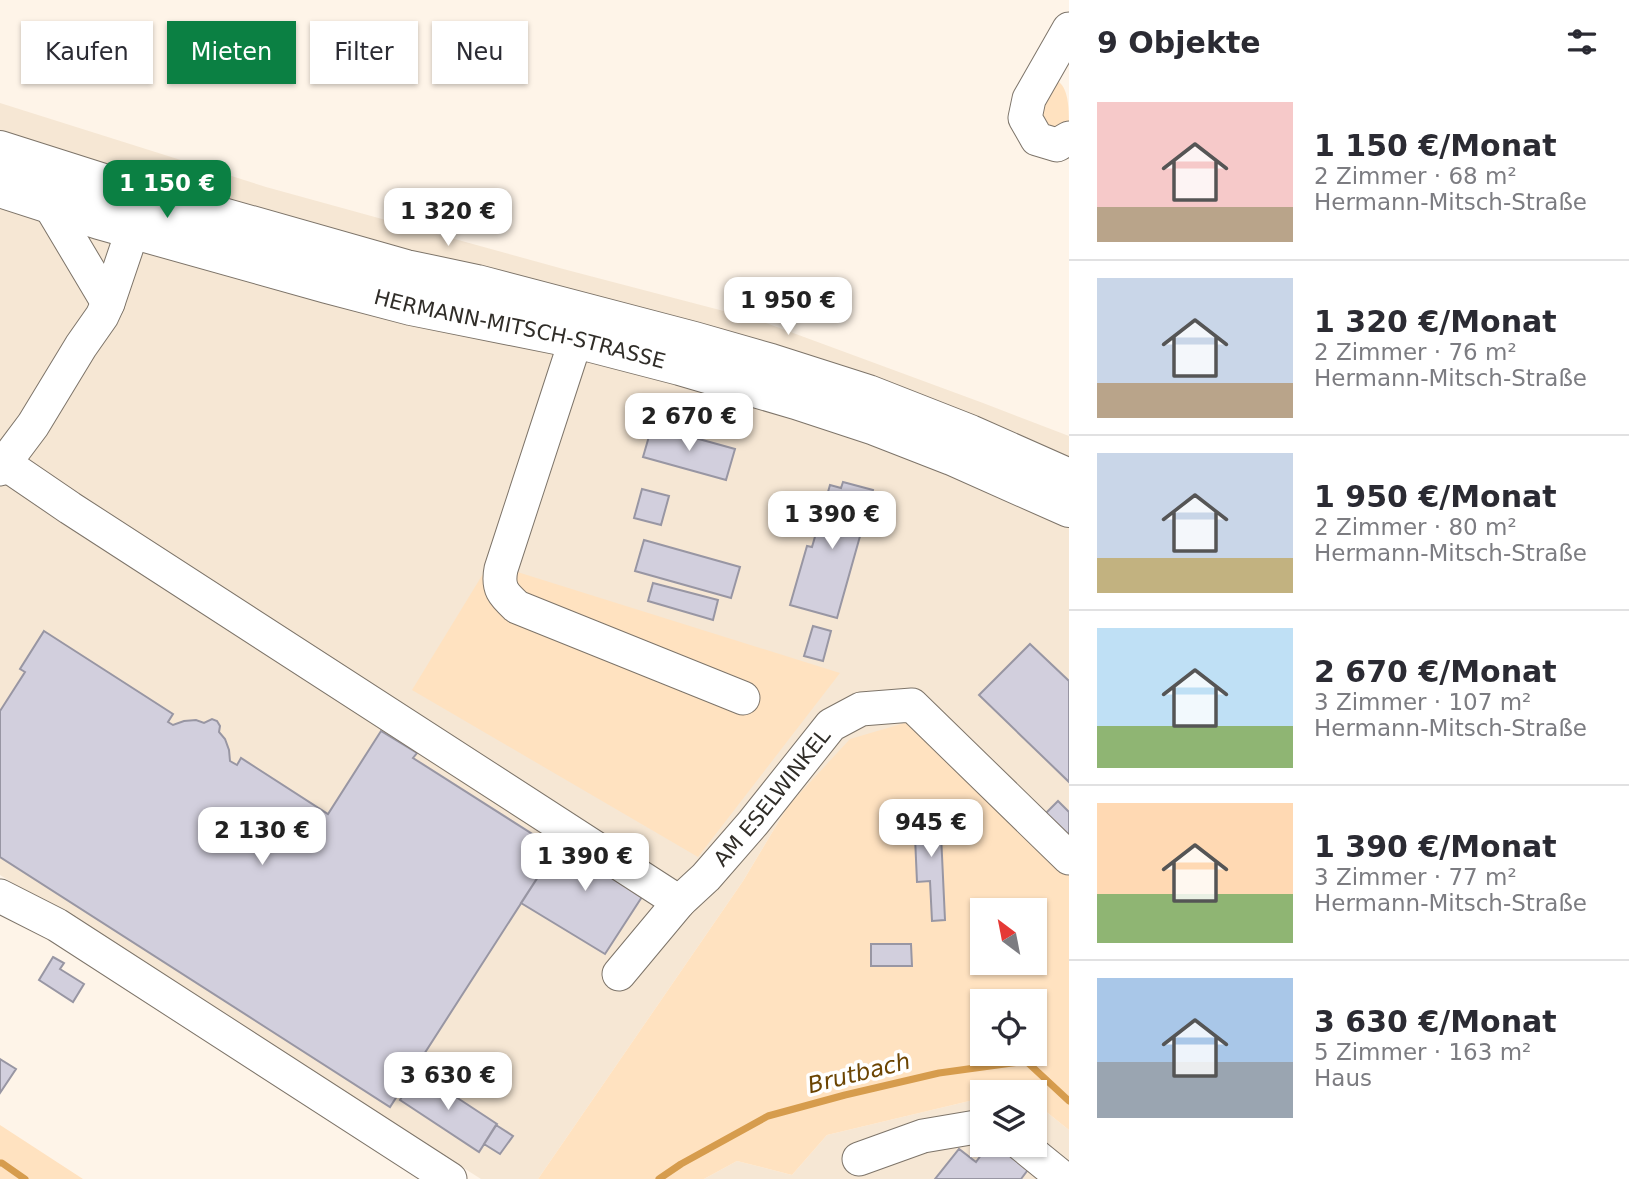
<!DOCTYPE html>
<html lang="de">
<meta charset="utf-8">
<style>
:root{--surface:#fff;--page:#f2f2f3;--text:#2b2b33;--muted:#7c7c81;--line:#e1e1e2;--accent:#0b8043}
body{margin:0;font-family:"DejaVu Sans",sans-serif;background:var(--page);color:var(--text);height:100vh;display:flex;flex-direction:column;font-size:26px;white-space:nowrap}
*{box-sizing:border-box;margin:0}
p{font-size:23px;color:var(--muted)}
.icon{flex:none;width:38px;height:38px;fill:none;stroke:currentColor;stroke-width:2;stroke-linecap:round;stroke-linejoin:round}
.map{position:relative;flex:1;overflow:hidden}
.sheet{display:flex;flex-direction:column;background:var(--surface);width:560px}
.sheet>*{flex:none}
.banner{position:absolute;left:21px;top:21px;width:665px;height:63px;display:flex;gap:14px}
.needle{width:46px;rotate:328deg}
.buttons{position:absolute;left:970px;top:898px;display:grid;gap:14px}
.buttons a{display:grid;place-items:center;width:77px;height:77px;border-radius:0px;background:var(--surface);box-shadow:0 2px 5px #0004;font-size:35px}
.price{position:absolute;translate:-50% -60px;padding:0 16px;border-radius:14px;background:#fff;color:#222;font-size:23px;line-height:46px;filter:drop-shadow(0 2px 4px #0008)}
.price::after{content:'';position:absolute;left:50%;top:42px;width:21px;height:16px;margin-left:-10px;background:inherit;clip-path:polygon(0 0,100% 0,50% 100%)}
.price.current{background:var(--accent);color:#fff}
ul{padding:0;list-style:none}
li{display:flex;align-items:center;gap:21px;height:175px;padding:0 28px}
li+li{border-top:2px solid var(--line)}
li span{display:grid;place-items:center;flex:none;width:196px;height:140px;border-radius:0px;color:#555}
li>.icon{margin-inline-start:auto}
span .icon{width:84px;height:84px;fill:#fffc;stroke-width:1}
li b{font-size:30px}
h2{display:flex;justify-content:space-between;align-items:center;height:84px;padding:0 28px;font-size:30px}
.pill{padding:0 24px;border-radius:0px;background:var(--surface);box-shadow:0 2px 5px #0004;font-size:24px;line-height:63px}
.pill.current{background:var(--accent);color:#fff}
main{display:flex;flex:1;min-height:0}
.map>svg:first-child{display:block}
</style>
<main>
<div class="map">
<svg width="1069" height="1179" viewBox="0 0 1069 1179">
<rect width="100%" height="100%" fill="#fef4e8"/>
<path fill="#f6e7d4" d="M0 103 266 187 567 270 758 320 983 403 1069 436V876L908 722 788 806 743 881 538 1179H481L0 875Z
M982 1098V1144H1034V1102L1069 1130V1179H704L737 1161 792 1175 827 1135Z"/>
<path fill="#ffe2c0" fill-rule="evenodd" d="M1059 82C1069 90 1069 111 1069 126L1057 131 1042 123 1039 107 1053 83Z
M489 564 511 570 840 673 698 857 412 690Z
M908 722 1069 876V1130L1034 1102V1092H1021L1017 1089 1006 1092H982V1098L827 1135 792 1175 737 1161 704 1179H538L743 881 788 806 850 739ZM982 910H1034V962H982ZM982 1001H1034V1054H982Z
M0 1125 83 1179H0Z"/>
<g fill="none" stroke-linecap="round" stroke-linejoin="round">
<path stroke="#d69c4d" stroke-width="7" d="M0 1163H2L25 1179
M659 1179 681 1164 768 1116 845 1095 939 1073 1026 1061 1069 1101"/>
</g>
<path fill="#d2cfdd" stroke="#9896a3" stroke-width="2" d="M652 426 735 449 726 480 643 457Z
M843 482 873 490 837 618 790 605 807 546 812 547 830 485 841 488Z
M642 489 669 496 661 525 634 518Z
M644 540 740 567 731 598 635 571Z
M653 583 718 600 713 620 648 601Z
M813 626 831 631 823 661 804 656Z
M44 631 173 714 168 722 173 725 184 721 196 720 204 723 212 719 217 721 220 726 219 732 225 739 229 750 230 761 237 765 241 758 328 814 381 731 417 753 413 758 556 849 390 1107 0 857V711L25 672 20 669Z
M1030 644 1069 681V782L979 695Z
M1058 801 1069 812V841L1043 816Z
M940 813 945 920 932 921 930 881 917 882 914 814Z
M562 830 649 886 605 954 521 903 556 849Z
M871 944H911L912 966H871Z
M53 957 64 963 60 969 84 984 73 1002 39 980Z
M0 1059 16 1069 0 1093Z
M418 1072 497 1124 479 1152 400 1100Z
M1034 1118 1042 1124 1036 1131 1034 1130Z
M496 1125 513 1136 500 1154 484 1144Z
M989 1144H1009L1033 1163 1021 1179H935L959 1149 976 1162Z"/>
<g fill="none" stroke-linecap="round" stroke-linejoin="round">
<defs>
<g id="minor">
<path d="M1069 29 1029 99 1025 118 1037 139 1057 145 1069 138"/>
<path d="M49 204 108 303"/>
<path d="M576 339 501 569C497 589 504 595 517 607L743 698"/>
<path d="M4 463 70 508 679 902"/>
<path d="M0 469 33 425 81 346 102 316 108 303 133 229"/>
<path d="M0 896 57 925 450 1179"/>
<path id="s1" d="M619 974 679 902 706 877 753 823 831 725 861 709 912 705 1069 858"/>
<path d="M1021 1144 1064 1179"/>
<path d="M859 1159 923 1136 982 1126"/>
</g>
<g id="major">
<path d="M0 150 110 185 406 269 477 284 694 341 771 363 868 394 970 434 1069 478"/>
<path id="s2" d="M0 188 99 220 327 284 411 306 576 339 680 366 796 400 875 426 952 456 1069 508"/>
</g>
</defs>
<use href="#minor" stroke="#7d7469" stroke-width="35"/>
<use href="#major" stroke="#7d7469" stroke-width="40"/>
<use href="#minor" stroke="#fff" stroke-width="33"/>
<use href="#major" stroke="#fff" stroke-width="38"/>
</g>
<g text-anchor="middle" stroke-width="7" stroke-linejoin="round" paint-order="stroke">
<g font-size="21" fill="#302d28" stroke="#fff">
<text dy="7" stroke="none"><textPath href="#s2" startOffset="539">HERMANN-MITSCH-STRASSE</textPath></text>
<text dy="7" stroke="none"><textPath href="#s1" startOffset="234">AM ESELWINKEL</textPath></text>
</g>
<g font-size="23" font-style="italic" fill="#6b4402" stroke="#fff">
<text transform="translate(859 1073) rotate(-14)" y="8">Brutbach</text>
</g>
</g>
</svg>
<div class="buttons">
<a><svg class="needle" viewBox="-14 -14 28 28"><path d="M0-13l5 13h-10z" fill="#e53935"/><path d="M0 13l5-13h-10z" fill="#7c7c81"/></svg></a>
<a><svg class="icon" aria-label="locate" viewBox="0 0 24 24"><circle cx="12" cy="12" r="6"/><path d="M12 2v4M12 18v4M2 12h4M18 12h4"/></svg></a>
<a><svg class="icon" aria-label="layers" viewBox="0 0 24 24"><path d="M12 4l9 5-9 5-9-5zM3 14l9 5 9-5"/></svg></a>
</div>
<b class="price current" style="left:167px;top:220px">1 150 €</b>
<b class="price" style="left:448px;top:248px">1 320 €</b>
<b class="price" style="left:788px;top:337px">1 950 €</b>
<b class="price" style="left:689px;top:453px">2 670 €</b>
<b class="price" style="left:832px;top:551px">1 390 €</b>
<b class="price" style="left:931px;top:859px">945 €</b>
<b class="price" style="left:262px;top:867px">2 130 €</b>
<b class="price" style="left:585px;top:893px">1 390 €</b>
<b class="price" style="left:448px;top:1112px">3 630 €</b>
<div class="banner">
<a class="pill">Kaufen</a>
<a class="pill current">Mieten</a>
<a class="pill">Filter</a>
<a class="pill">Neu</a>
</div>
</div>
<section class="sheet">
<h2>9 Objekte<svg class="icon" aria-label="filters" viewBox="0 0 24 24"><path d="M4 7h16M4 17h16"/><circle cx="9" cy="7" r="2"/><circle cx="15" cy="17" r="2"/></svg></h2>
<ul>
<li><span style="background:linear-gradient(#f6c9c9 75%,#b9a48a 0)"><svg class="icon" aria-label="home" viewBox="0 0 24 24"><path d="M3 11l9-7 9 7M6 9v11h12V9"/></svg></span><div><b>1 150 €/Monat</b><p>2 Zimmer · 68 m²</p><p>Hermann-Mitsch-Straße</p></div></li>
<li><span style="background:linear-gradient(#c9d6e8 75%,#b9a48a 0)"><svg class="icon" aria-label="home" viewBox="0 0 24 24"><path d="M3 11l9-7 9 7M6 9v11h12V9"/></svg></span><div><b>1 320 €/Monat</b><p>2 Zimmer · 76 m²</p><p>Hermann-Mitsch-Straße</p></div></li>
<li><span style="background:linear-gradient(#c9d6e8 75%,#c2b280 0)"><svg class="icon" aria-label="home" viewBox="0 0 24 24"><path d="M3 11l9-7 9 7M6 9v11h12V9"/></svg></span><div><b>1 950 €/Monat</b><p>2 Zimmer · 80 m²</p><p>Hermann-Mitsch-Straße</p></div></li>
<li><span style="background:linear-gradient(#bfe0f5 70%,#8fb573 0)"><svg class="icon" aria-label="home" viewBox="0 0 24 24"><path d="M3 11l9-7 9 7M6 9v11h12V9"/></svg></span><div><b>2 670 €/Monat</b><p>3 Zimmer · 107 m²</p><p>Hermann-Mitsch-Straße</p></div></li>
<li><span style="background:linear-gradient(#ffd9b3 65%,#8fb573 0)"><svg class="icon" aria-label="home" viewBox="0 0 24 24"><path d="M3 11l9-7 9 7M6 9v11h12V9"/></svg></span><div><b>1 390 €/Monat</b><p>3 Zimmer · 77 m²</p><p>Hermann-Mitsch-Straße</p></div></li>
<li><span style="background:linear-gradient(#a9c7e8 60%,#9aa5b1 0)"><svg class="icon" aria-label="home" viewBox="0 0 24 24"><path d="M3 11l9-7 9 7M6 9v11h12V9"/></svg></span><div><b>3 630 €/Monat</b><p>5 Zimmer · 163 m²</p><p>Haus</p></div></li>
</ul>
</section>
</main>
